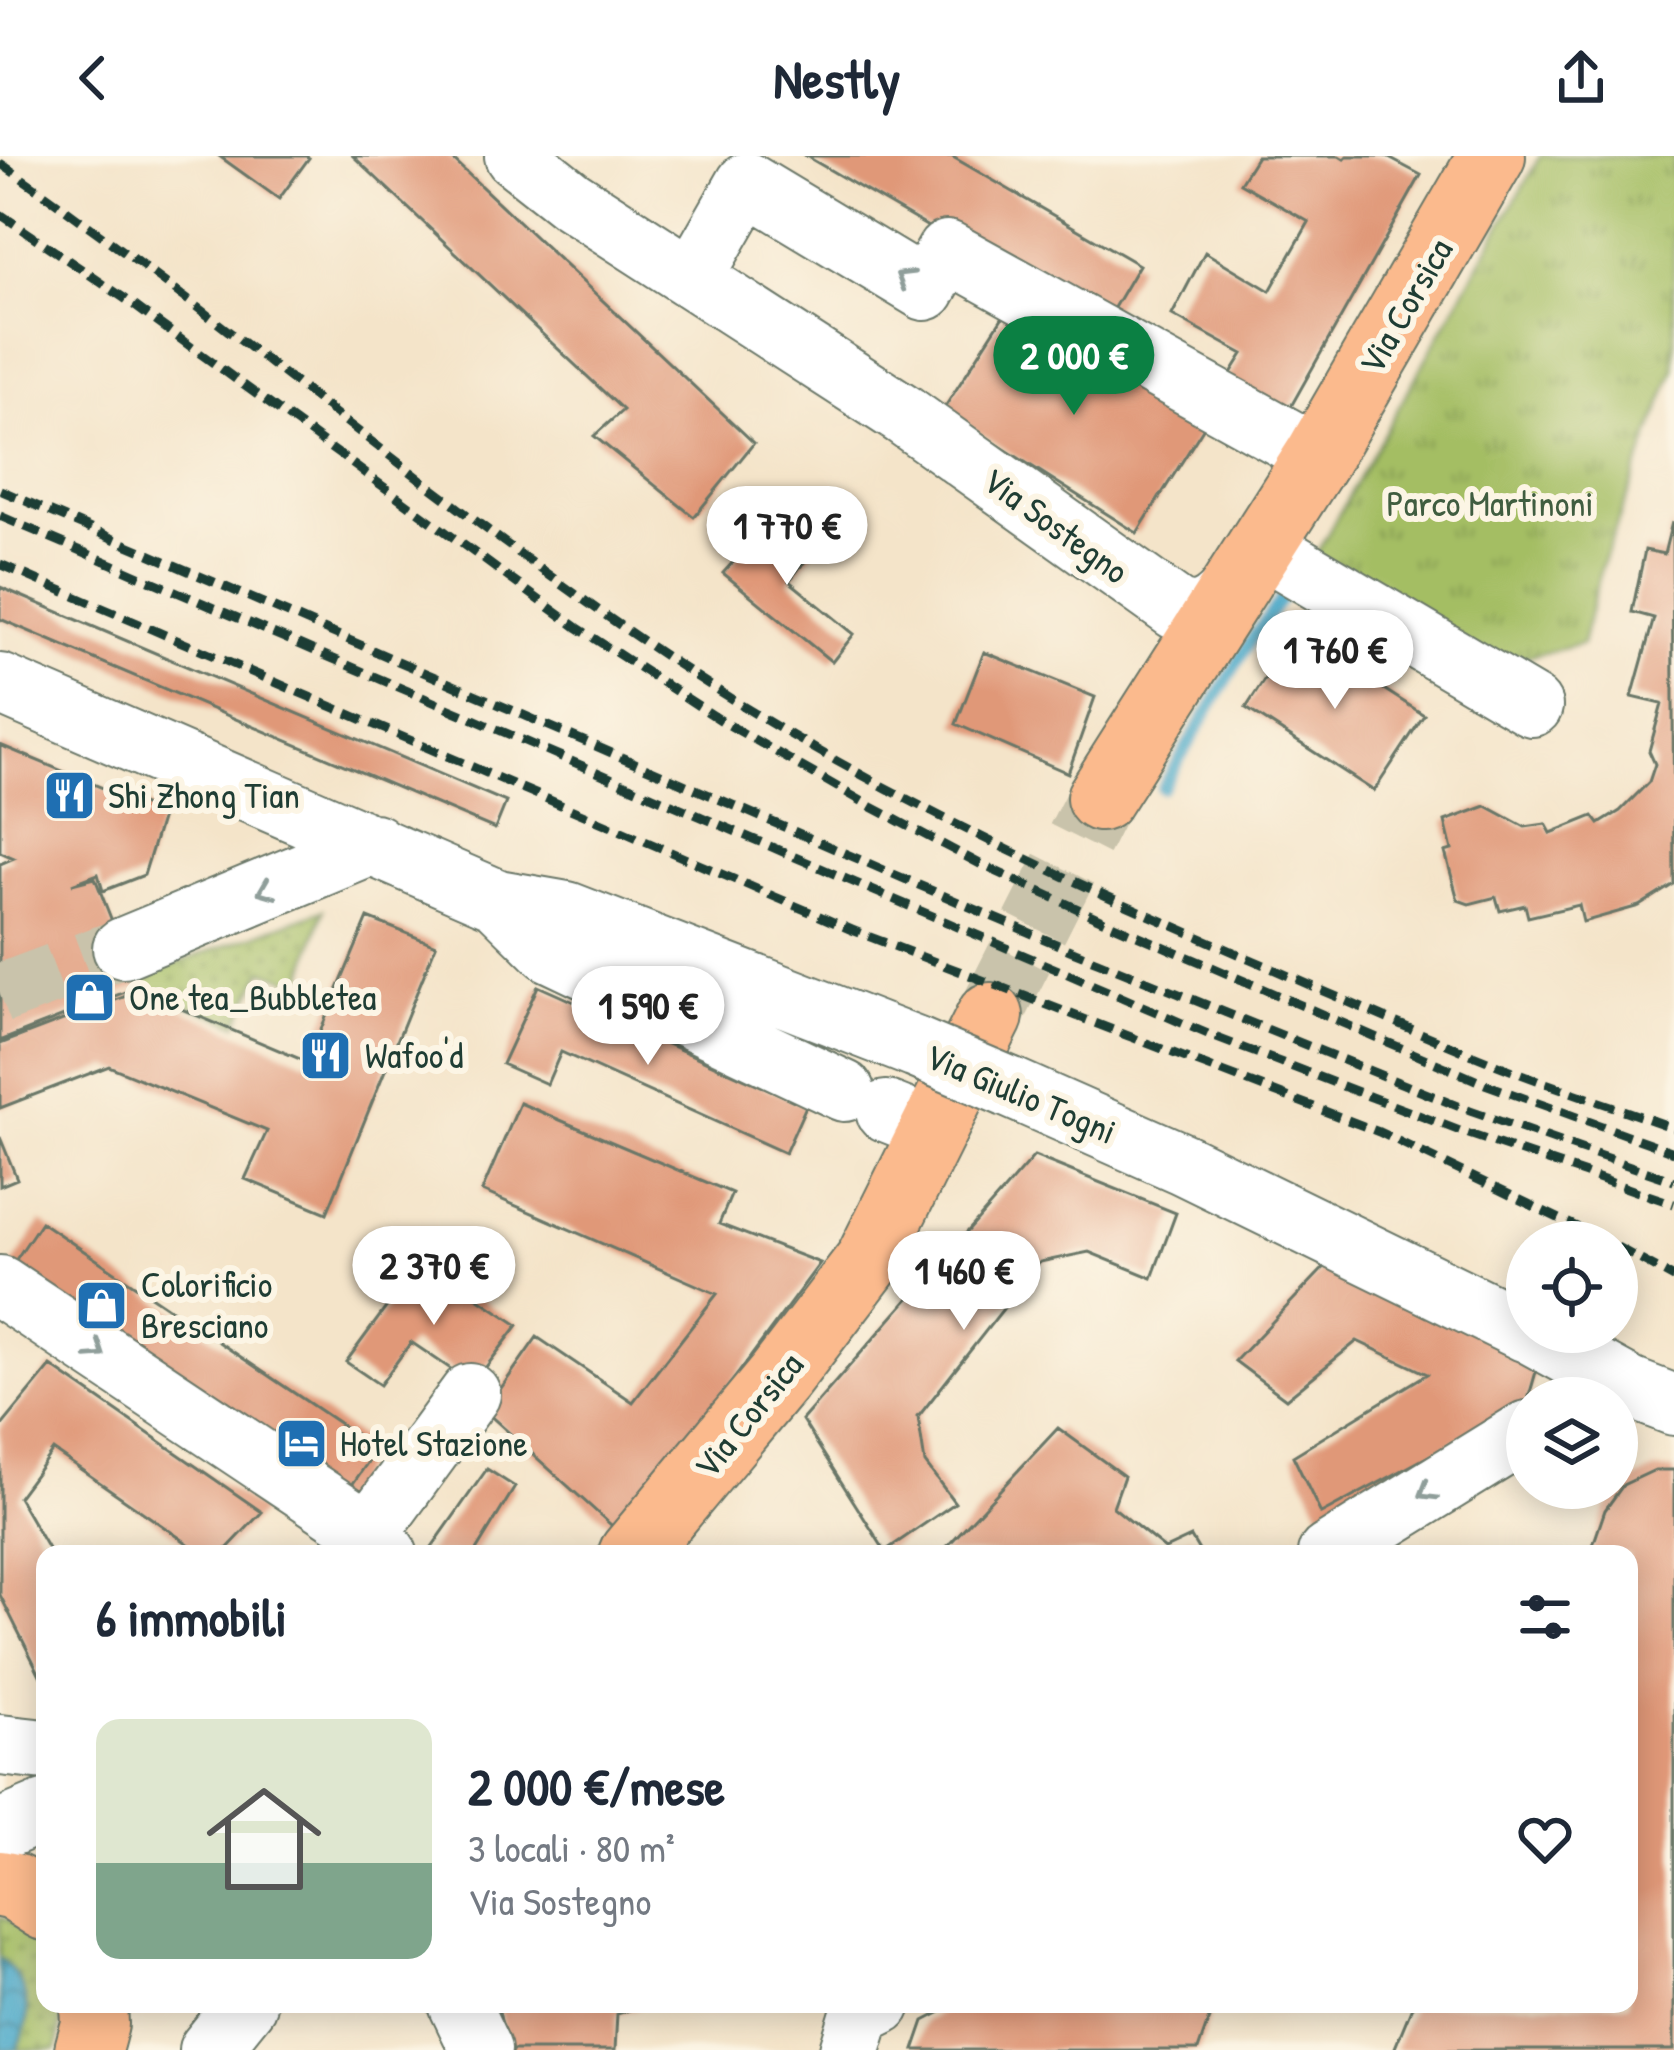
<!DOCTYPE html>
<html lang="it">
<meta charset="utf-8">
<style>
:root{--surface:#fff;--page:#f2f2f3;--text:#1f2937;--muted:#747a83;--accent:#0b8043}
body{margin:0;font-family:"Patrick Hand",sans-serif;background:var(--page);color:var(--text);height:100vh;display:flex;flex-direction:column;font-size:45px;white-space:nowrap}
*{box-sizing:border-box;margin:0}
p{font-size:39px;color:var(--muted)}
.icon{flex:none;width:66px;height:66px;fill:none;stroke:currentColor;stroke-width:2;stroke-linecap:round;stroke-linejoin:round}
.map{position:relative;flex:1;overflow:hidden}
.drawer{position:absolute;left:36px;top:1389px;width:1602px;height:468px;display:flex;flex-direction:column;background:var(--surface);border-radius:24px;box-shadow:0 6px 30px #0003}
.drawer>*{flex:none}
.fabs{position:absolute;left:1506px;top:1065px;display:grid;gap:24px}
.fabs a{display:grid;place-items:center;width:132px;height:132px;border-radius:50%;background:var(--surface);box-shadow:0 6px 30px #0003;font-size:60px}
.price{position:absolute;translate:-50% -102px;padding:0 27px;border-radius:42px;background:#fff;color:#222;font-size:39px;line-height:78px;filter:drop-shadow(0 3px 6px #0008)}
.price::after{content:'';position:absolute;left:50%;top:72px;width:36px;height:27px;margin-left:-18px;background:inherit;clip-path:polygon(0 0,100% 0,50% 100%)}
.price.active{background:var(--accent);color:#fff}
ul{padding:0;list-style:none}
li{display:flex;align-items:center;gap:36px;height:300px;padding:0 60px}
li span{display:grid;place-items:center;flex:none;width:336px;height:240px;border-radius:24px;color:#555}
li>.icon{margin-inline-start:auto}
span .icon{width:144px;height:144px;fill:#fffc;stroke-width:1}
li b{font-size:51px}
h2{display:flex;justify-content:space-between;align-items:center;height:144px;padding:0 60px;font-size:51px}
header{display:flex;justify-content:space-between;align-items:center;height:156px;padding:0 60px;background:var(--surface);font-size:54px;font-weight:800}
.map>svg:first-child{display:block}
</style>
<header><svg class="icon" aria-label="back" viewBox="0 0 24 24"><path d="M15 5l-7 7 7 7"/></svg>Nestly<svg class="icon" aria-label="share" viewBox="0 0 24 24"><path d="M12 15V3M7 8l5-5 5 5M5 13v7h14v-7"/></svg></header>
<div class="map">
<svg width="1674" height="1894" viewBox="0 0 1674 1894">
<defs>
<pattern id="grass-dots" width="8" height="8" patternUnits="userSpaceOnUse" patternTransform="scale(3)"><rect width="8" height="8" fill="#a4be64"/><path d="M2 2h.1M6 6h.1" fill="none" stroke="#859c53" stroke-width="1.8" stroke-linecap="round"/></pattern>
<pattern id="park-tufts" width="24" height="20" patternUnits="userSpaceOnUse" patternTransform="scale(3)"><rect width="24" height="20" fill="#a4be64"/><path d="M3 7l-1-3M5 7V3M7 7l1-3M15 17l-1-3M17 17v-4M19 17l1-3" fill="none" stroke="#859c53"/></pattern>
<pattern id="water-waves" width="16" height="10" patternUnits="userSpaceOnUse" patternTransform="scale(3)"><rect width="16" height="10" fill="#4aa8c9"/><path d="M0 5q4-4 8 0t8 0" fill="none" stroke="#3d8aa4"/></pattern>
</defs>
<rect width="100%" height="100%" fill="#fcf5e5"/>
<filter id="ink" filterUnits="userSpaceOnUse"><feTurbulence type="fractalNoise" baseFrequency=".00833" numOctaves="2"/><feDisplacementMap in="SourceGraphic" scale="24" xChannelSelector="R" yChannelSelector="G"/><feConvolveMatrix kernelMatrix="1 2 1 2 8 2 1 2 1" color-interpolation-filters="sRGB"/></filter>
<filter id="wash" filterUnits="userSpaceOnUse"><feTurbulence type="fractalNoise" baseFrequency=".004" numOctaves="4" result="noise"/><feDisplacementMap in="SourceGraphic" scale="48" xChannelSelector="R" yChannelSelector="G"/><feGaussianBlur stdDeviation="2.7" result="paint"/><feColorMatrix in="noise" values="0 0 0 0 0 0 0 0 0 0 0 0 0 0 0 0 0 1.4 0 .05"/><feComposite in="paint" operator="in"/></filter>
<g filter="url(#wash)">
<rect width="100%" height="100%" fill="#f4e4c9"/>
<path fill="url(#grass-dots)" stroke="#627e4c" stroke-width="3" d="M323 754 301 828 263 814 237 868 143 832 139 821Z
M0 1761C49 1779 45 1803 45 1848H63L57 1894H17C34 1860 29 1827 0 1802Z"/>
<path fill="url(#park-tufts)" stroke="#627e4c" stroke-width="3" d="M1540 0H1674V214L1601 411 1582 488 1489 510 1314 402Z"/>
<path fill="url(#water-waves)" stroke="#34727e" stroke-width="3" d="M0 1802C29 1827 34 1860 17 1894H0Z"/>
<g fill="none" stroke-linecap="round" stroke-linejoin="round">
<path stroke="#4aa8c9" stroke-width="12" d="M1162 632 1254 479 1294 426"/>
</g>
<g id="blocks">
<path fill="#e09878" d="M219 0H306L309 2 279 43Z
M353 0H449L754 287 694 361 594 280 623 254Z
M806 0H951L1139 109 1102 172Z
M1257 0H1339L1344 3 1347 0H1385L1421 19 1285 261 1226 225 1243 198 1172 159 1205 96 1270 135 1309 66 1240 27Z
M1011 148 1204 271 1137 377 943 254Z
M773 362 814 394 789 425 854 478 832 506 723 417Z
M1672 366 1674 728 1639 750 1583 766 1579 749 1528 761 1525 749 1500 755 1496 741 1469 748 1458 744 1445 696 1452 694 1445 665 1486 650 1525 671 1546 668 1551 677 1593 660 1599 668 1620 655 1649 626 1655 608 1649 595 1662 548 1632 541 1654 462 1632 456 1645 394 1664 398Z
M0 431 506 646 495 673 0 463Z
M1295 476 1424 559 1374 635 1246 552Z
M984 496 1095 541 1068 617 956 568Z
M0 589 163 657 144 719 103 735 98 718 72 728 95 722 138 831 0 885V708L14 702 0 696Z
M368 762 436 789 327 1057 245 1023 267 975 109 910 0 952V888L139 835 307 906Z
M538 830 806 950 785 997 561 896 547 928 502 908Z
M520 947 732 1037 719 1068 820 1107 620 1377 485 1255 537 1181 633 1246 717 1138 482 1035Z
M0 981 17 1023 0 1030Z
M1034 1000 1176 1057 1152 1122 1089 1096 1040 1106 918 1261 925 1307 955 1347 885 1395 802 1264Z
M41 1066 377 1293 338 1349 3 1123Z
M1337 1098 1540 1202 1527 1247 1321 1358 1293 1300 1427 1218 1357 1185 1286 1243 1235 1205Z
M421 1104 518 1169 473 1228 411 1186 380 1229 346 1206Z
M51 1210 262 1356 222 1398H203L53 1294 18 1341 51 1398H45V1529L0 1439V1272Z
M1058 1272 1124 1320 1113 1351 1165 1393 1191 1381 1201 1398H940Z
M487 1313 515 1331 474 1398H427Z
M1655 1314H1674V1894H1394L1413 1848H1629V1398H1590L1605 1354 1623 1329Z
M502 1848H646V1849L617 1858 615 1894H507L498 1850Z
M957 1848H1214L1198 1894H914L924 1865Z"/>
</g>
</g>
<g filter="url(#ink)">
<use href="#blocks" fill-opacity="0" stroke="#6a7768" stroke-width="3"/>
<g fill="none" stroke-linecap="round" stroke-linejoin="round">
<path stroke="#c9c3ab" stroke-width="60" stroke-dasharray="60 30" stroke-linecap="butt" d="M0 838 123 792"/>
<path stroke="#c9c3ab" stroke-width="66" stroke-dasharray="66 33" stroke-linecap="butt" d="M990 860 1100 642"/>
<defs>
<path id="minor" d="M515 0 571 44 904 259 1176 453C1207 466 1223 442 1242 421
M693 121 747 27 925 134 947 95 1318 300
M1261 390 1532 550
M0 528 498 744 567 756 917 892
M498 744 551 796 844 935
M123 792 374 688
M1009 931 1183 1008 1527 1176
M886 955 934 974
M0 1130 369 1376 387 1398
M1528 1176 1630 1232 1674 1249
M369 1376 470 1238
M1328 1398 1527 1275
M0 1589 45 1594
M0 1674 45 1655
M459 1848 481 1894
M209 1894 246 1848
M850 1894 861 1858 881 1848"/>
<path id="major" d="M1100 642 1318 300 1492 0
M632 1398 781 1219 869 1104 990 860
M0 1728 14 1731 45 1751
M88 1894 95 1868 94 1848"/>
</defs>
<use href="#minor" stroke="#6a7768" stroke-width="64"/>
<use href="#major" stroke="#6a7768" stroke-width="70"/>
<use href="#minor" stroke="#fff" stroke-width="60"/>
<use href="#major" stroke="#fbba8d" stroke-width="66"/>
<path stroke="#1f3d34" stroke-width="9" stroke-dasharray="18 9" stroke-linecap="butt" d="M0 7C252 181 481 387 741 549 902 648 1074 728 1248 802 1328 837 1409 873 1490 906 1550 930 1613 950 1674 972
M0 58 124 142 578 472 722 565 872 651 980 708 1109 767 1485 928 1674 996
M0 334 1070 794 1470 955 1674 1025
M0 360 1217 882 1460 975 1674 1048
M0 408 852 774 1379 976 1608 1086
M1617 1091 1674 1122"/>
<defs>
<path id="minor-bridge" d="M917 892 1009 931"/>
</defs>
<use href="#minor-bridge" stroke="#6a7768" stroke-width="64" stroke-linecap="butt"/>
<use href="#minor-bridge" stroke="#fff" stroke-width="60"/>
</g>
<defs><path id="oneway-chevron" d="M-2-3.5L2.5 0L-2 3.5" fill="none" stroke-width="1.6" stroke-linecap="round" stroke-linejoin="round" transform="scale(3)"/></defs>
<g stroke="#8f9e9a">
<use href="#oneway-chevron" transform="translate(904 122) rotate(-149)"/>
<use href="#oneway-chevron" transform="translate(266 734) rotate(158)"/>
<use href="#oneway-chevron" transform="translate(97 1195) rotate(34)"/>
<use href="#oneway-chevron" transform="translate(1427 1336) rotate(149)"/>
</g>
</g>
<defs>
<symbol id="restaurant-square" viewBox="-11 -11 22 22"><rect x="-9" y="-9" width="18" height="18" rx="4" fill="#1f6fb2" stroke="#fcf5e5"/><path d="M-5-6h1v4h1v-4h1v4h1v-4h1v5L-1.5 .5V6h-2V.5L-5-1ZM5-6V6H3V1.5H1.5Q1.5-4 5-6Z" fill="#fff"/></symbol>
<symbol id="shop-square" viewBox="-11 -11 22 22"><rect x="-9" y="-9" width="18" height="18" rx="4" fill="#1f6fb2" stroke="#fcf5e5"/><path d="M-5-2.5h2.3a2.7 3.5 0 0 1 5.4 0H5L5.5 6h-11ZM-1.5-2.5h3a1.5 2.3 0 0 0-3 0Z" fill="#fff"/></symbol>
<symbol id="hotel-square" viewBox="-11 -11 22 22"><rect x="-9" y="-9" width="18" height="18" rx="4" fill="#1f6fb2" stroke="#fcf5e5"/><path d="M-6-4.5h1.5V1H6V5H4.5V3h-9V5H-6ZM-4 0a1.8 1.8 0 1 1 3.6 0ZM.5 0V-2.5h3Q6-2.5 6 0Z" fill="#fff"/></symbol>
</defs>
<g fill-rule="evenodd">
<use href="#restaurant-square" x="40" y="610" width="59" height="59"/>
<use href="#shop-square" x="60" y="812" width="59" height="59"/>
<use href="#restaurant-square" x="296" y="870" width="59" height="59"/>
<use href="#shop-square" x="72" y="1120" width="59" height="59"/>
<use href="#hotel-square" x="272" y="1258" width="59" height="59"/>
</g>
<g text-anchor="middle" stroke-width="12" stroke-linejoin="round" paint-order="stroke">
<g font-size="36" fill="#1f3d34" stroke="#fcf5e5">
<text transform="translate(1405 150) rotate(-60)" y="13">Via Corsica</text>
<text transform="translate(1056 369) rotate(36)" y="13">Via Sostegno</text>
<text transform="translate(1021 937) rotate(23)" y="13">Via Giulio Togni</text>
<text transform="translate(748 1259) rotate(-51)" y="13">Via Corsica</text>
</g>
<g font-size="36" fill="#405d40" stroke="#fcf5e5">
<text x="1490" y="360">Parco Martinoni</text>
</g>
<g font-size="36" fill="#1f3d34" stroke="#fcf5e5" text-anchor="start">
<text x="108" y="652">Shi Zhong Tian</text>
<text x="129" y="854">One tea_Bubbletea</text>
<text x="365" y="912">Wafoo'd</text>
<text x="141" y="1141">Colorificio<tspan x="141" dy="41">Bresciano</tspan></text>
<text x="340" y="1300">Hotel Stazione</text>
</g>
</g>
</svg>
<div class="fabs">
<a><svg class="icon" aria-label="locate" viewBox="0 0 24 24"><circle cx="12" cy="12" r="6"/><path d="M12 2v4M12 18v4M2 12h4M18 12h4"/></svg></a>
<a><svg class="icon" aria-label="layers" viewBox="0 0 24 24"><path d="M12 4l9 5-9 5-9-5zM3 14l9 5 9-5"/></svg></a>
</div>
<b class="price active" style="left:1074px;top:262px">2 000 €</b>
<b class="price" style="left:787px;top:432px">1 770 €</b>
<b class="price" style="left:1335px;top:556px">1 760 €</b>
<b class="price" style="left:648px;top:912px">1 590 €</b>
<b class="price" style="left:434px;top:1172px">2 370 €</b>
<b class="price" style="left:964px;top:1177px">1 460 €</b>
<section class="drawer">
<h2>6 immobili<svg class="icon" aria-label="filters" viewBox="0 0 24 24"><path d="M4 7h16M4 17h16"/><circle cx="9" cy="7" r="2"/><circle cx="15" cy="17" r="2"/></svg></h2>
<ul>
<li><span style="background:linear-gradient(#dfe7d0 60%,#7fa58c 0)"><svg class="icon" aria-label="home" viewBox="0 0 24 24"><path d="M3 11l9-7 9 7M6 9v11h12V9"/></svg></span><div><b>2 000 €/mese</b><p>3 locali · 80 m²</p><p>Via Sostegno</p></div><svg class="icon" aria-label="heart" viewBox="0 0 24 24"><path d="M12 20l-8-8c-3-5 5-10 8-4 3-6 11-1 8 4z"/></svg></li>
</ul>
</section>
</div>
